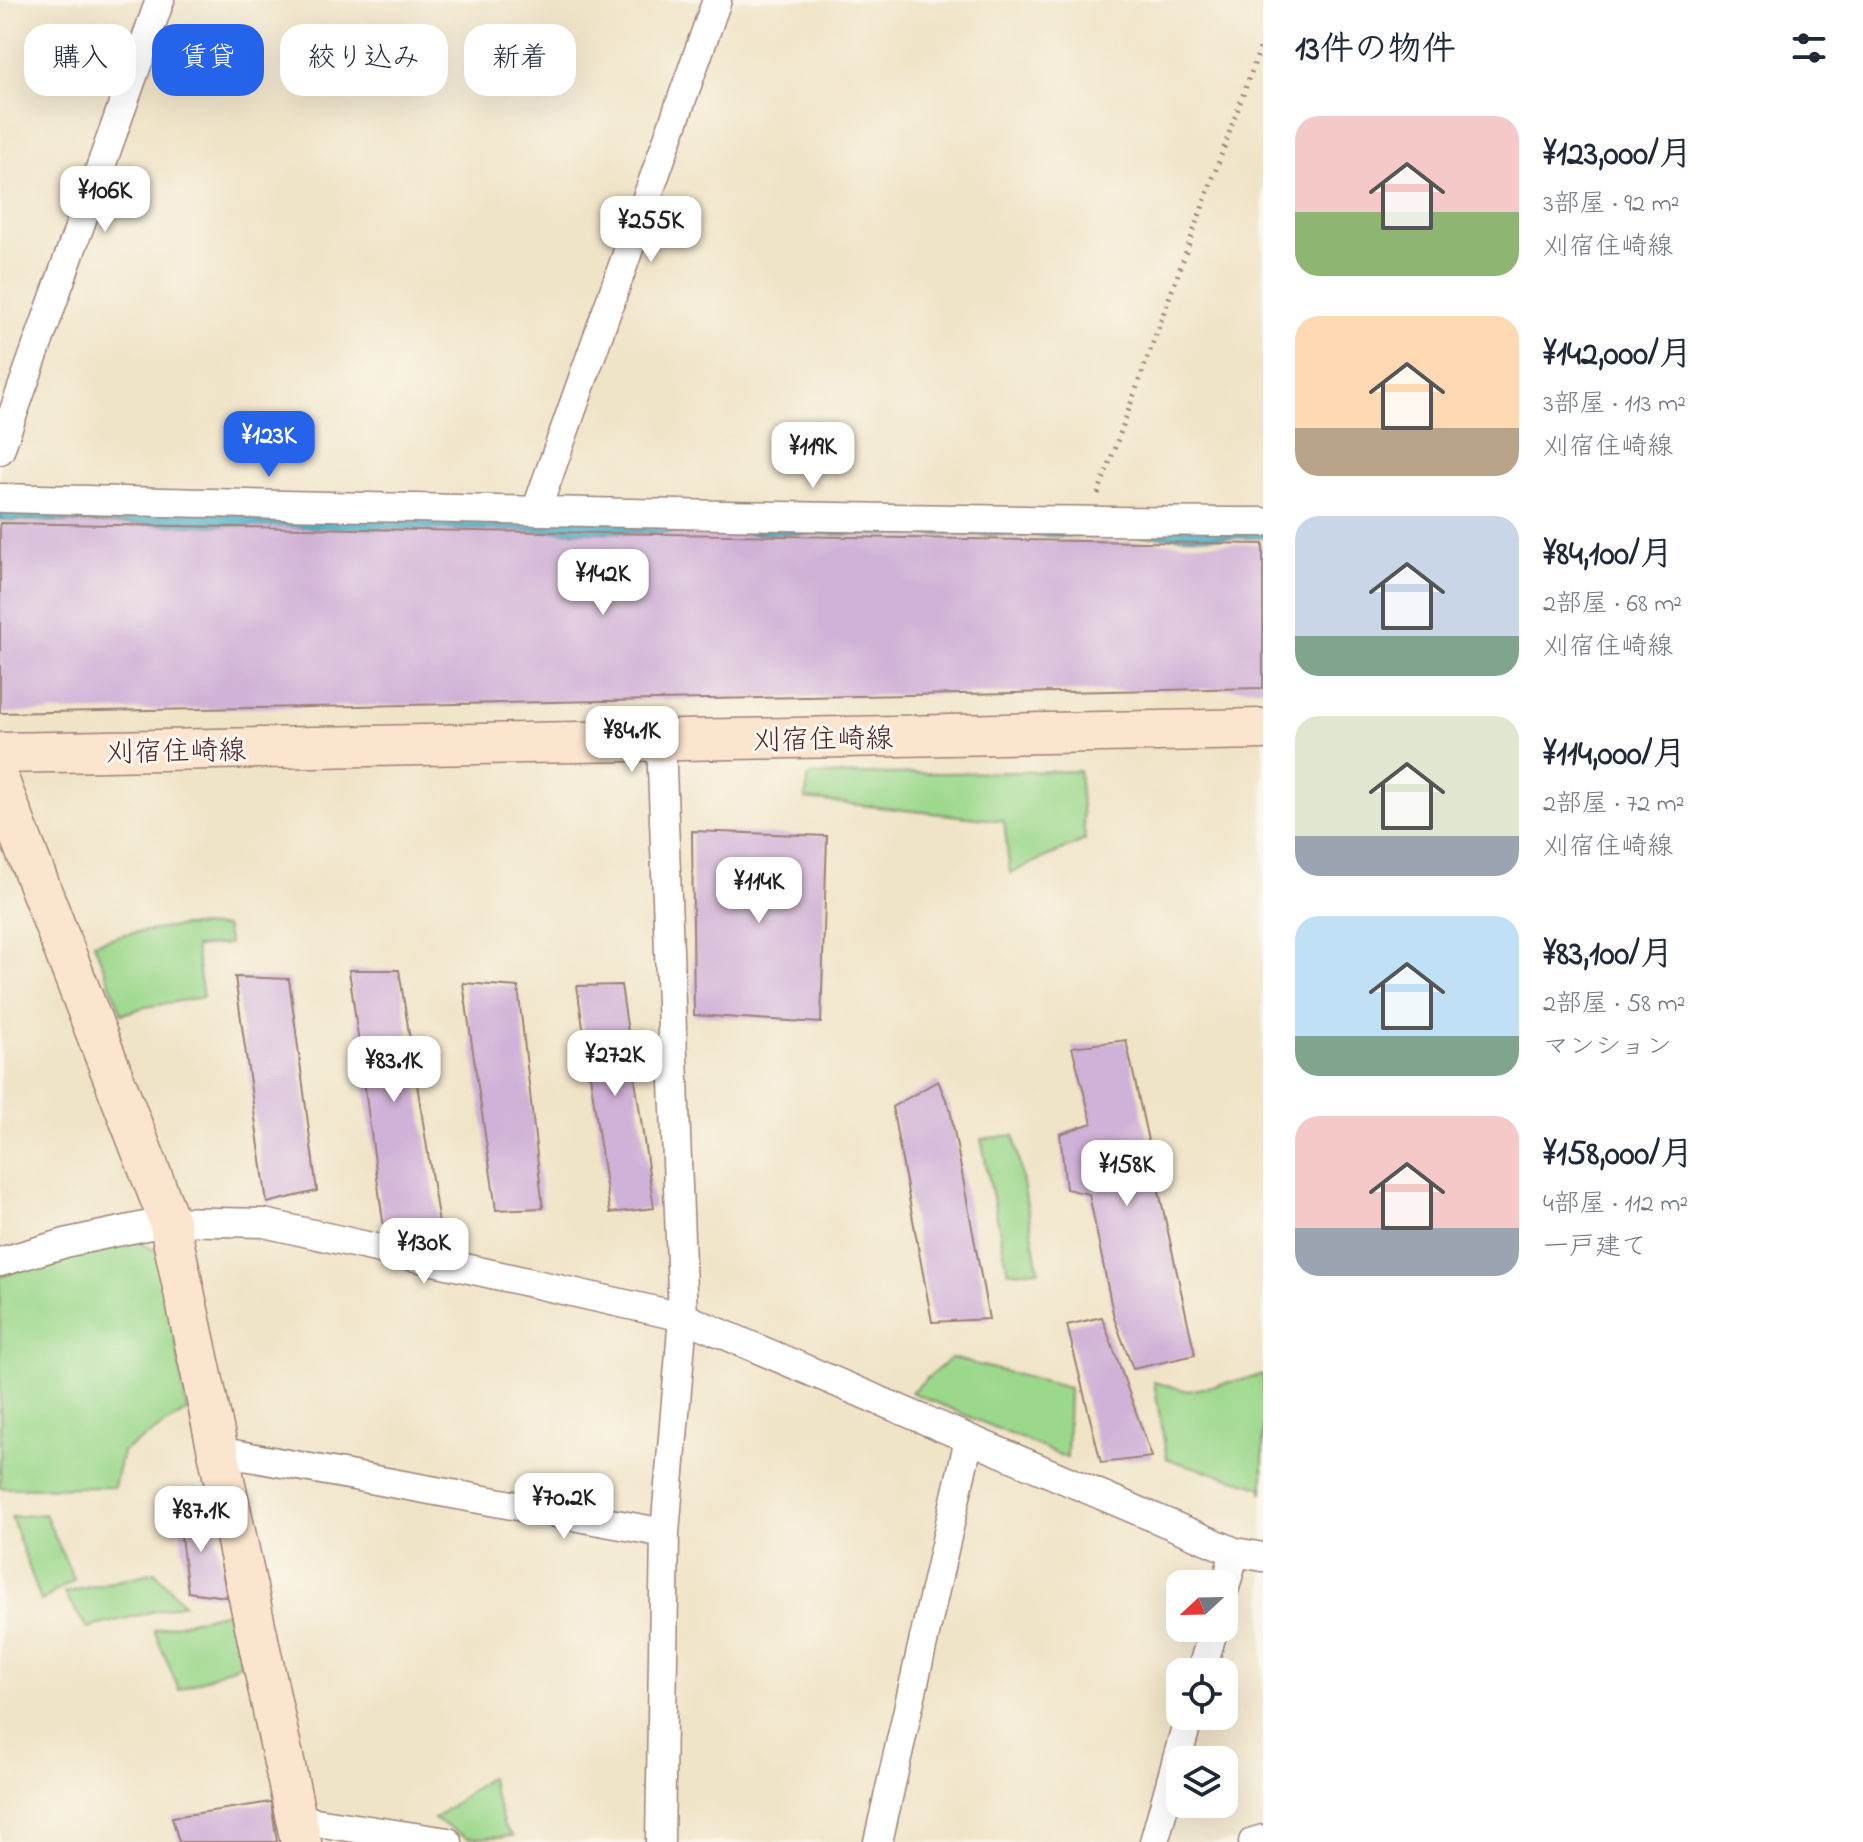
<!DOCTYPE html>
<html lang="ja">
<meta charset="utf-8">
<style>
:root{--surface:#fff;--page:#f6f6f7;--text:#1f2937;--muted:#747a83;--accent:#2563eb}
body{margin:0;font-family:"Indie Flower","Klee One",sans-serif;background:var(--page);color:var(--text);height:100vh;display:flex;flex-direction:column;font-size:30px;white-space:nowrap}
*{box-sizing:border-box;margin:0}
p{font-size:26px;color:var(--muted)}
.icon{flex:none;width:44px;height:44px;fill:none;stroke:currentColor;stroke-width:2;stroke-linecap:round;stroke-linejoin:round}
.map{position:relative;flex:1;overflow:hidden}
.side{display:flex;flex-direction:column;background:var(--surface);width:600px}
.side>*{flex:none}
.hud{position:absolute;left:24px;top:24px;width:760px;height:72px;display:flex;gap:16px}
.needle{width:52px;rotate:248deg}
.fabs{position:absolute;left:1166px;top:1570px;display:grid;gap:16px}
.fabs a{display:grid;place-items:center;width:72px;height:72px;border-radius:16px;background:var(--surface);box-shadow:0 8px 32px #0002;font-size:40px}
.price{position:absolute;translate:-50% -68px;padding:0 18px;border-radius:16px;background:#fff;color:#222;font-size:26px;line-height:52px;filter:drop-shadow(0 2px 4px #0008)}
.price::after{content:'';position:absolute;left:50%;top:48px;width:24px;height:18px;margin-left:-12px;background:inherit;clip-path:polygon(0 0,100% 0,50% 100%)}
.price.active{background:var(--accent);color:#fff}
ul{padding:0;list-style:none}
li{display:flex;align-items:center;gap:24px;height:200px;padding:0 32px}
li span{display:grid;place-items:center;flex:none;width:224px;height:160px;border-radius:24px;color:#555}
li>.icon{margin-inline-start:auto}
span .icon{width:96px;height:96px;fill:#fffc;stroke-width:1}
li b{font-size:34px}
h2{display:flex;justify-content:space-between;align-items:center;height:96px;padding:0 32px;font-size:34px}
.chip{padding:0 28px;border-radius:24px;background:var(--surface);box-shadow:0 8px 32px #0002;font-size:28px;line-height:72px}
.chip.active{background:var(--accent);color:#fff}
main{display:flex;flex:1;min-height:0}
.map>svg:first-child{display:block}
</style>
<main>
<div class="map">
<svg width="1263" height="1842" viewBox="0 0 1263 1842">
<rect width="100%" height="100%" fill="#fbf7ec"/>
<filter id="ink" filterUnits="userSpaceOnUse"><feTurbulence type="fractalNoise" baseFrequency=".0125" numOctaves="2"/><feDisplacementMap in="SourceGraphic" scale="16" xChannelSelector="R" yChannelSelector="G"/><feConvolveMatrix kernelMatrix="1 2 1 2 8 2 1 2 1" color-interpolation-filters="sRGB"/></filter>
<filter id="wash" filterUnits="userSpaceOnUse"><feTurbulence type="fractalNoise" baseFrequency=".006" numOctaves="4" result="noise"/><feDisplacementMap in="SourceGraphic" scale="32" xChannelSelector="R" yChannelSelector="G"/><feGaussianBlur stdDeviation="1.8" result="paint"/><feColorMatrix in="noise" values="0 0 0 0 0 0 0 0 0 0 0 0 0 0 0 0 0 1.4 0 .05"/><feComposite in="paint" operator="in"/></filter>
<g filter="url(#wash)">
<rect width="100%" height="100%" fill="#f0e4c7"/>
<path fill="#9cd88c" stroke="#737c5c" stroke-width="2" d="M1079 771 1085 840 1010 873 1004 821 805 799 809 775Z
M183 926 225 927 229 944 195 947 203 997 146 1007 122 1014 94 943 125 934Z
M1014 1135 1039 1270 1008 1272 981 1139Z
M131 1239 163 1254 187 1411 122 1452 114 1487 0 1488V1276Z
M951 1358 1069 1388 1067 1458 911 1392Z
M1263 1375V1494L1261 1487 1167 1459 1154 1382 1188 1391Z
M45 1514 74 1580 41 1601 11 1517Z
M155 1572 184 1604 87 1628 64 1593Z
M227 1612 242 1663 179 1690 154 1630Z
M489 1777 504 1826 513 1836 468 1838 434 1819Z"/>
<path fill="#44abc4" stroke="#476578" stroke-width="2" d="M0 501 1263 527V538C842 533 421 535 0 520Z"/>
<g id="blocks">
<path fill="#d0b1d7" d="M0 523 1263 544V688L0 713Z
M692 831 827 836 821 1023 694 1015Z
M349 970H399L441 1236 384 1229Z
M235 977 289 979 317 1191 267 1203Z
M463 983 518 987 543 1208 496 1210Z
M621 985 654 1208 610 1213 577 986Z
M1126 1040 1195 1355 1133 1369 1114 1318 1089 1194 1066 1189 1060 1134 1092 1123 1072 1047Z
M938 1081 950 1109 989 1319 932 1322 892 1107Z
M1102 1317 1152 1457 1101 1463 1067 1325Z
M211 1509 227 1597 188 1592 178 1513Z
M271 1802 277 1842H179L172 1817Z"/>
</g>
</g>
<g filter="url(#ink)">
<use href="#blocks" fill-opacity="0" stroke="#9d8279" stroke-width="2"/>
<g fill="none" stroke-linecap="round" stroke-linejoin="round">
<defs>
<path id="street" d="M0 450 160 0
M0 498C421 508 842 520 1263 522
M536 511 717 0
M0 1262 69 1242 169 1221 264 1223 683 1317 1235 1552 1263 1557
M217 1451 665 1533 683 1317 661 742
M1224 1591 1235 1552
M1201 1672 1214 1628
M296 1819 448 1842
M660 1842 665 1533
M878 1842 969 1439
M1154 1842 1189 1716
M1253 1842 1263 1839"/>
<path id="secondary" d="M0 753 1263 729
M0 784 169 1221 301 1842"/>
</defs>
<use href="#street" stroke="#9d8279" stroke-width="31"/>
<use href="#secondary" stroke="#9d8279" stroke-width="43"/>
<path stroke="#9d8279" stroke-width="5" stroke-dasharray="2 6" stroke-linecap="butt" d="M1098 494 1263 40"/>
<use href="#street" stroke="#fff" stroke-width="28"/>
<use href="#secondary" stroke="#fce5cf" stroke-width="40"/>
</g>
</g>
<g text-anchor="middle" stroke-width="6" stroke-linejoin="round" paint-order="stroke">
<g font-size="28" fill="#4a1f2b" stroke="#fbf7ec">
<text transform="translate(823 738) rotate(-1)" y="10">刈宿住崎線</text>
<text transform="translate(176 750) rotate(-1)" y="10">刈宿住崎線</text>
</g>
</g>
</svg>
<div class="fabs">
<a><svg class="needle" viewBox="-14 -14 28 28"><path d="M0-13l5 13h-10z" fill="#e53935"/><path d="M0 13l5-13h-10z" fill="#747a83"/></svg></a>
<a><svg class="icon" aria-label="locate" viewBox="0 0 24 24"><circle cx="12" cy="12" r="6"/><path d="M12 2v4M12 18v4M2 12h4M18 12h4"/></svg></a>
<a><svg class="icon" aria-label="layers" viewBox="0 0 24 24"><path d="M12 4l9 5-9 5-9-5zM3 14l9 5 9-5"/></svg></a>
</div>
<b class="price" style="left:105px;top:234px">¥106K</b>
<b class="price" style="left:651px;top:264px">¥255K</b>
<b class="price active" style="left:269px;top:479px">¥123K</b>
<b class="price" style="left:813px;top:490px">¥119K</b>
<b class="price" style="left:603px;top:617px">¥142K</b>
<b class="price" style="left:632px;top:774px">¥84.1K</b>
<b class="price" style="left:759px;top:925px">¥114K</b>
<b class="price" style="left:615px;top:1098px">¥272K</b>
<b class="price" style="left:394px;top:1104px">¥83.1K</b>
<b class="price" style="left:1127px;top:1208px">¥158K</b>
<b class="price" style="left:424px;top:1286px">¥130K</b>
<b class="price" style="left:564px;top:1541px">¥70.2K</b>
<b class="price" style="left:201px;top:1554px">¥87.1K</b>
<div class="hud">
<a class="chip">購入</a>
<a class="chip active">賃貸</a>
<a class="chip">絞り込み</a>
<a class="chip">新着</a>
</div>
</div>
<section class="side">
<h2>13件の物件<svg class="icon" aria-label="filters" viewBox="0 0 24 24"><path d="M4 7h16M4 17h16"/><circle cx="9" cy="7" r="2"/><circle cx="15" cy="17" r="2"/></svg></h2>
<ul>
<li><span style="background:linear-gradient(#f6c9c9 60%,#8fb573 0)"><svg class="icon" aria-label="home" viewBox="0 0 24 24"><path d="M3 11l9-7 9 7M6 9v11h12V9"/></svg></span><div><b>¥123,000/月</b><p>3部屋 · 92 m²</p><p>刈宿住崎線</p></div></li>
<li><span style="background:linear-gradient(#ffd9b3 70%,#b9a48a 0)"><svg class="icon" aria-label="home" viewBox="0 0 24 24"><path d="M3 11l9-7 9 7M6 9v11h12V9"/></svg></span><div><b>¥142,000/月</b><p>3部屋 · 113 m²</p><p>刈宿住崎線</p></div></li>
<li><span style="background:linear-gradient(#c9d6e8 75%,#7fa58c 0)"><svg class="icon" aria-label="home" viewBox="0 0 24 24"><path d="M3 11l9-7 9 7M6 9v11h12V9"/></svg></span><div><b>¥84,100/月</b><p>2部屋 · 68 m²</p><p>刈宿住崎線</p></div></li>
<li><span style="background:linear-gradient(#dfe7d0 75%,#9aa5b1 0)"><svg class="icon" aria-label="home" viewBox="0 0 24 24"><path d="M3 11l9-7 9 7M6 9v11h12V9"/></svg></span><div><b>¥114,000/月</b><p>2部屋 · 72 m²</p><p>刈宿住崎線</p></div></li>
<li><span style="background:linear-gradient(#bfe0f5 75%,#7fa58c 0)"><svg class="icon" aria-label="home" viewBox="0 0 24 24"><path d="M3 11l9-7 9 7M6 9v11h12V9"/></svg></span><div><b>¥83,100/月</b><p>2部屋 · 58 m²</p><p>マンション</p></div></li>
<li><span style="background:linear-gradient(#f6c9c9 70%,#9aa5b1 0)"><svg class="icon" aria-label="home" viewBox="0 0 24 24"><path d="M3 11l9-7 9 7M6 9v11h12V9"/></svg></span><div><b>¥158,000/月</b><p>4部屋 · 112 m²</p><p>一戸建て</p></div></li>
</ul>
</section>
</main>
